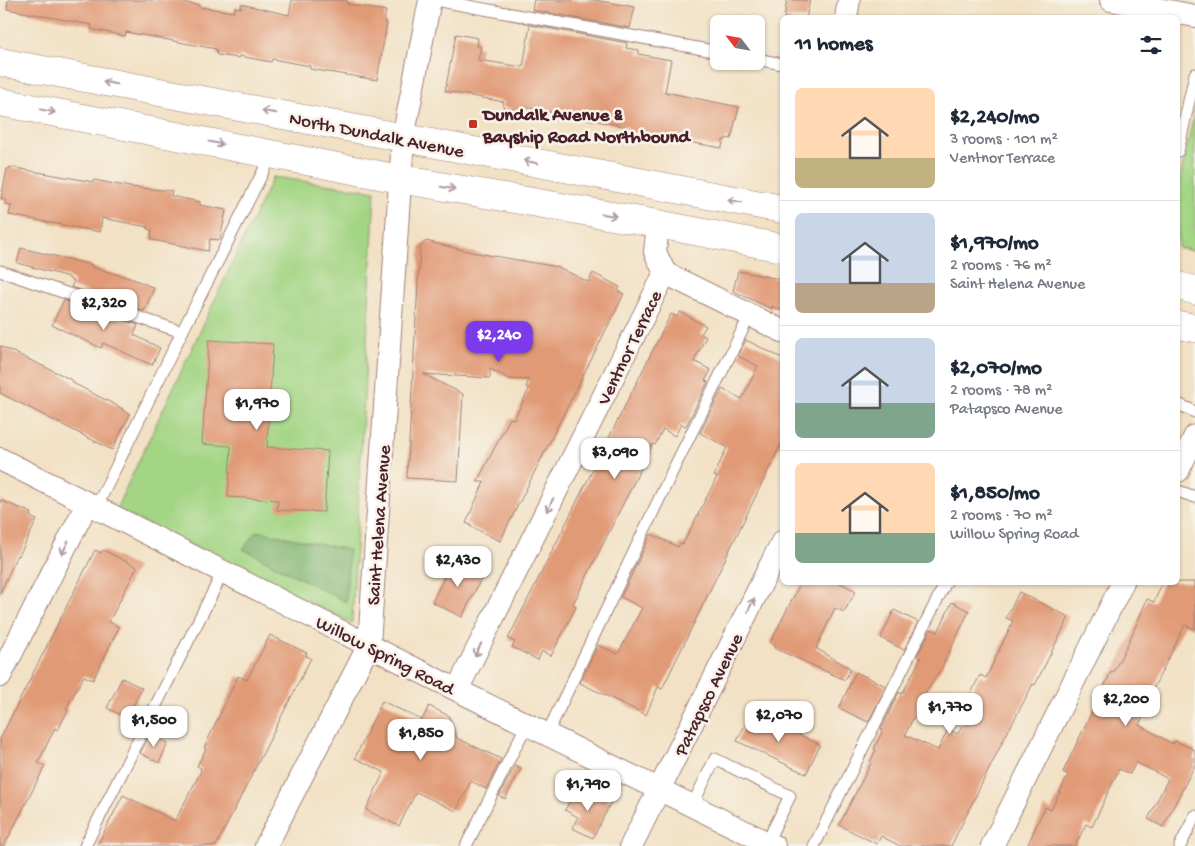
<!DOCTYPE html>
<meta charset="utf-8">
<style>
:root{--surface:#fff;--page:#f6f6f7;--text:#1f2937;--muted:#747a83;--line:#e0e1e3;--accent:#7c3aed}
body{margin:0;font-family:"Gochi Hand",sans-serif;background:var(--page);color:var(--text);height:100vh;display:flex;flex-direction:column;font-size:19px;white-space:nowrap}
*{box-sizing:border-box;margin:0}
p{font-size:16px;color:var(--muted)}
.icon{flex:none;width:28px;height:28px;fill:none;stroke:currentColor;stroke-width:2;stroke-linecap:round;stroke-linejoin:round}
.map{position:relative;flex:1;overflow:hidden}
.sheet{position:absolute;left:780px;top:15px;width:400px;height:570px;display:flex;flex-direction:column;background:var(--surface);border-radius:8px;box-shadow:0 1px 4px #0004}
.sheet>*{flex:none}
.needle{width:32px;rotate:301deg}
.fabs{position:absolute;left:710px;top:15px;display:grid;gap:10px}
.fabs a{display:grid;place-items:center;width:55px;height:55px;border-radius:8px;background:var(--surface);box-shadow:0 1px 4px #0004;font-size:25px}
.price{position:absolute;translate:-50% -42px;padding:0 11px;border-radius:10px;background:#fff;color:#222;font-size:16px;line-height:32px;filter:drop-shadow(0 1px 2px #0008)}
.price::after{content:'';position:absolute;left:50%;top:30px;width:15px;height:11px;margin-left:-8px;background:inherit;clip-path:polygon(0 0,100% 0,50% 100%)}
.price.current{background:var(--accent);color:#fff}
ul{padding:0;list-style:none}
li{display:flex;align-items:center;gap:15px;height:125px;padding:0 15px}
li+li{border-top:1px solid var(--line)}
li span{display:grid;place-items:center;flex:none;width:140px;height:100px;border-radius:8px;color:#555}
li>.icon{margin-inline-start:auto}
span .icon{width:60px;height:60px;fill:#fffc;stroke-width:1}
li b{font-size:21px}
h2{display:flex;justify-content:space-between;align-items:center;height:60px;padding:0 15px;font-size:21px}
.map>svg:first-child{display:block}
</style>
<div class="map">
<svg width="1195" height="846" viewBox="0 0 1195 846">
<rect width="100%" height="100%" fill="#f7f3e8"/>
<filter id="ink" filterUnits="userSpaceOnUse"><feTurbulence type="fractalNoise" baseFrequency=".02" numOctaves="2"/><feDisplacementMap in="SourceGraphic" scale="10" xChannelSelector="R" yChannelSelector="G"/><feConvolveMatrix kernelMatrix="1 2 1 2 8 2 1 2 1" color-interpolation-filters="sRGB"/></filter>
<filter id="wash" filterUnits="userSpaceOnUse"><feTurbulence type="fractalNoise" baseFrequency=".0096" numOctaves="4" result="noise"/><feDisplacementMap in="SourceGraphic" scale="20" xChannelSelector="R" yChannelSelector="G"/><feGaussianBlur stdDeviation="1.12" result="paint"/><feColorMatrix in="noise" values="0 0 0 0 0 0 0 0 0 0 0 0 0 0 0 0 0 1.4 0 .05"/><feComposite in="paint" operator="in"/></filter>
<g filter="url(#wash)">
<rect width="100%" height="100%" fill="#f2e1c4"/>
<path fill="#a3d584" stroke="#767a58" d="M1195 109V251L1178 248V189Z
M273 177 375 191 352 623 116 509Z"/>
<path fill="#82b672" stroke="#666a4e" d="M257 531 349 550 346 602 243 549Z"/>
<g id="blocks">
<path fill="#e19a76" d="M8 0H186V3L199 5V7L234 12 235 7 241 8V4L289 15 292 0H347V4L386 11 384 22 387 23 377 80 310 69V66L272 59 271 62 239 56V58L217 55 216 49 126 32 125 36 91 29 92 25 7 9Z
M534 0H595L635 7 630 28 532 10Z
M787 0H810L806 18H784Z
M530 25 627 43 626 48 639 50 638 54 671 60 665 92 739 107 731 139 726 138V140H723L722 148 627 131 628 127 524 107V111L503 107 504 102 445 91 456 34 478 38 477 46 481 47 478 60 523 67Z
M10 167 93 182 94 180 130 187 172 191 171 196 200 202V205L226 210 220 240 210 239 208 251 153 240 151 239 152 230 147 229 148 227 102 218 100 232 9 215 11 205 5 204V199H1L7 169H9Z
M426 241 471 252 558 267 588 282 593 273 620 287 618 291 624 294 500 541 470 526 471 525 466 523 484 482H477L510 418 514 419 529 389 526 387 529 380 510 379 490 369V378L423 374 463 394 458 481 407 478 420 247Z
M21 248 92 265V267L136 280 154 288 144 311 71 287 74 281 69 279V277L17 263Z
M738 271 779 279 778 281 782 282V311L772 306V309L733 291Z
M64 300 138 325 134 335 160 348 152 365 103 343 101 348 52 325Z
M680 312 706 326 701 334 706 337 694 361 711 370 705 381 708 382 686 426 681 424 675 436 663 429 655 445 653 444 573 604 576 607 568 623 551 656 542 651 538 660 512 647 515 642 508 639 671 314 677 317Z
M209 340 273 344 267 447 328 451 324 512 277 510 278 500 228 497 231 446 202 444Z
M746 340 782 358V442L662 689 658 687 646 715 580 683 598 645 618 654 642 608 621 597 651 534 678 547 680 543 683 544 717 477 714 476 727 447 700 433 722 389 742 399 758 366 738 356Z
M0 346 62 375 73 381V383L123 409 122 410 130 414 112 450 0 393Z
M0 500 32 513 30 517 37 520 19 556 17 555 0 594Z
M95 550 101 553 103 550 137 567 109 622 119 627 93 680 84 676 66 709 68 710 58 730 55 728 38 763 45 766 4 846H0V739Z
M453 560 483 575 462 617 432 602Z
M801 582H838L856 591 844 612 835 608 816 648 851 669 845 680 774 648 776 646 770 643Z
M1163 582H1195V629L1185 625 1151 693 1147 703 1149 704 1139 725 1173 744 1175 741 1195 750V765L1163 827 1148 819 1168 779 1136 762 1130 774 1119 769 1092 827 1086 824 1075 846H1027L1045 807 1051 810 1068 775 1063 772 1111 672 1113 673 1131 637 1147 599 1154 602Z
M1019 592 1069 617 1035 685 1033 684 1003 741 951 846H900L881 836 877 844 839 825 871 763 870 762 876 750 874 749 883 730 881 729 899 692 902 694 921 658 917 656 931 629 938 632 952 602 969 611 942 667 925 694 905 735 938 750 948 729 958 734 976 698 970 695 980 675 986 678 1013 621 1006 618Z
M894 610 918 622 904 650 881 638Z
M270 635 307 653 306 656 311 658 216 846H97L123 795 175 821 200 773 201 768 197 766 206 749 204 748 238 676 247 680Z
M856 672 886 686 868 722 839 708Z
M122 678 142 688 127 718 107 708Z
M382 701 422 720 429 706 449 716 457 738 501 759 486 789 471 781 456 811 416 792 399 826 366 810 384 772 355 758Z
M752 711 820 745 806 774 737 741Z
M150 734 168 743 159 763 140 753Z
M515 766 521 769 505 799 499 796Z
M575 791 589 798 592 792 611 802 593 838 572 828 578 817 565 810Z"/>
</g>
</g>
<g filter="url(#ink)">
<use href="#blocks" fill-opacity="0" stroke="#9e8078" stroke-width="1"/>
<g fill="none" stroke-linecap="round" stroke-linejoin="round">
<defs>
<path id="lane" d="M435 0 719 52
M756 59 782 64
M1178 151 1195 74
M0 271 182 332
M1178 404 1195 412
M1178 491 1195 497
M96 508 182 332 272 154
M547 734 672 472 750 315
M692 806 715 759 790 796 767 842
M85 846 223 572
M466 846 527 724
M814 846 946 582
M1180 846 1195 816"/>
<path id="street" d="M1111 0 1195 16
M846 18 849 0
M658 224 655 252 665 273 782 331
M0 459 457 690 774 846
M1178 471 1195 436
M0 676 87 504
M457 690 665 273
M266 846 369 645 403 138 430 0
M631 846 782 542
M992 846 1123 582"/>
<path id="primary" d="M0 62 782 209
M0 102 400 179 658 224 782 248
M1178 286 1195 290
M1178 325 1195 328"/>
</defs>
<use href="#lane" stroke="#9e8078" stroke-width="13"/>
<use href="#street" stroke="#9e8078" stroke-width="24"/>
<use href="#primary" stroke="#9e8078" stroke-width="29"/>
<use href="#lane" stroke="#fff" stroke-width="11"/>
<use href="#street" stroke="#fff" stroke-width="22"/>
<use href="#primary" stroke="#fff" stroke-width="28"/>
</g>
<defs><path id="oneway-shaft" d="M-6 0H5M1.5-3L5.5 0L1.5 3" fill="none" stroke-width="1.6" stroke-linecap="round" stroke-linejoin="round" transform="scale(1.25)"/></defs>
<g stroke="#ae9aa0">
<use href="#oneway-shaft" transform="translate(110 83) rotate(-169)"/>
<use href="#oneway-shaft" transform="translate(48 111) rotate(11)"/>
<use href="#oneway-shaft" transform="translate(269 112) rotate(-170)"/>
<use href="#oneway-shaft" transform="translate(216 143) rotate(11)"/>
<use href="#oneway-shaft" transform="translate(531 162) rotate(-169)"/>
<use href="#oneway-shaft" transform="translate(448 188) rotate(10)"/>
<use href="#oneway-shaft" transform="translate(735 201) rotate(-169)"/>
<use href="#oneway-shaft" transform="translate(609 215) rotate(10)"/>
<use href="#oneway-shaft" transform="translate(550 505) rotate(116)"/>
<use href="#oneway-shaft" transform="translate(65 548) rotate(117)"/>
<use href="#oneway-shaft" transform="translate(751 605) rotate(-64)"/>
<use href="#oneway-shaft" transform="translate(478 650) rotate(116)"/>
</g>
</g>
<rect fill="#c8321e" stroke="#f7f3e8" stroke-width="2" x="468" y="119" width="10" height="10" rx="2.5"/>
<g text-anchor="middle" stroke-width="5" stroke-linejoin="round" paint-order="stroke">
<g font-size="19" font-weight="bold" fill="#4a1f2b" stroke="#f7f3e8" text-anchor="start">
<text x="483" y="120">Dundalk Avenue &amp;<tspan x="483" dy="22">Bayship Road Northbound</tspan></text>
</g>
<g font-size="19" fill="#4a1f2b" stroke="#f7f3e8">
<text transform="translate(377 133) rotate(11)" y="7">North Dundalk Avenue</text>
<text transform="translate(628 347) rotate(-64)" y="7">Ventnor Terrace</text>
<text transform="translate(377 525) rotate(-86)" y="7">Saint Helena Avenue</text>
<text transform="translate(386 654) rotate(27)" y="7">Willow Spring Road</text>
<text transform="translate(707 694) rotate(-64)" y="7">Patapsco Avenue</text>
</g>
</g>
</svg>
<div class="fabs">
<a><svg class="needle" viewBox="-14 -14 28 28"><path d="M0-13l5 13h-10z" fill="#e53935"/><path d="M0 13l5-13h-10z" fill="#747a83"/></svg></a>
</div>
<b class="price" style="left:104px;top:331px">$2,320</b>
<b class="price current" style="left:499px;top:363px">$2,240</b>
<b class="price" style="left:257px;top:431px">$1,970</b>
<b class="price" style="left:615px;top:480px">$3,090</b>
<b class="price" style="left:458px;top:588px">$2,430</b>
<b class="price" style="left:1126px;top:727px">$2,200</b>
<b class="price" style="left:950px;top:735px">$1,770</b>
<b class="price" style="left:779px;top:743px">$2,070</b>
<b class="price" style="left:154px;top:748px">$1,500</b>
<b class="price" style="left:421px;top:761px">$1,850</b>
<b class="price" style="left:588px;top:812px">$1,790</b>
<section class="sheet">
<h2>11 homes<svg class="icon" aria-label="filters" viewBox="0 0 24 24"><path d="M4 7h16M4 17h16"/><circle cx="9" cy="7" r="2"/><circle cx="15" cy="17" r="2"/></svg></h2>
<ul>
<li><span style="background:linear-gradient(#ffd9b3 70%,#c2b280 0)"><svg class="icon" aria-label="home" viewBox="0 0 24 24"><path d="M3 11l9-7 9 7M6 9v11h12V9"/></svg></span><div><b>$2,240/mo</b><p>3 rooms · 101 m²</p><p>Ventnor Terrace</p></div></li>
<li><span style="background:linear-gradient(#c9d6e8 70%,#b9a48a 0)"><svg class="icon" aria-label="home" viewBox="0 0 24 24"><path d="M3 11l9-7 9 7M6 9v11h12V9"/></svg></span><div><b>$1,970/mo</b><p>2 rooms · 76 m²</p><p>Saint Helena Avenue</p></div></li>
<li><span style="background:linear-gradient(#c9d6e8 65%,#7fa58c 0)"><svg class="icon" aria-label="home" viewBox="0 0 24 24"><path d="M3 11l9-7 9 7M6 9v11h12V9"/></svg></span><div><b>$2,070/mo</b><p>2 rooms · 78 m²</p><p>Patapsco Avenue</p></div></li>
<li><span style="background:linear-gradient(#ffd9b3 70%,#7fa58c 0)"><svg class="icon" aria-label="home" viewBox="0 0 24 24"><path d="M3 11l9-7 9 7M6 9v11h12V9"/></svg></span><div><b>$1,850/mo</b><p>2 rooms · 70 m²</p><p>Willow Spring Road</p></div></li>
</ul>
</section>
</div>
